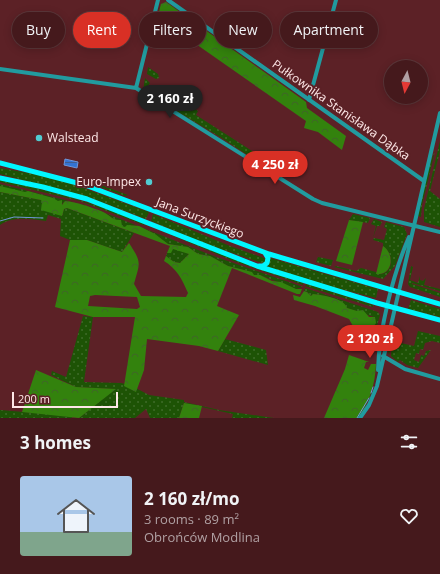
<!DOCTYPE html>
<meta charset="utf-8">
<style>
:root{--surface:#45191c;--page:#4c2225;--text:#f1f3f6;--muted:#b0a0a3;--line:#5d383b;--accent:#d93025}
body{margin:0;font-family:"Open Sans",sans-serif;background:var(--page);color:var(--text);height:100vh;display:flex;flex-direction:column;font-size:15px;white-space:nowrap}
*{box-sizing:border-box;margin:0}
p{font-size:13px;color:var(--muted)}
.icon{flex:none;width:22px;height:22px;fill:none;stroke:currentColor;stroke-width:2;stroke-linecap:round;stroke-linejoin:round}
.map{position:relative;height:418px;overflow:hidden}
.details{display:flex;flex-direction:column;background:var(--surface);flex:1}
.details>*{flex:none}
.top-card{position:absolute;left:12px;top:12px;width:416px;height:36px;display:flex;gap:8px}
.needle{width:26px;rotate:187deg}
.buttons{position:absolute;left:384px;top:60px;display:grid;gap:8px}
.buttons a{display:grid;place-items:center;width:44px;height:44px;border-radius:50%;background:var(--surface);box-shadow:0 2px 10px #0003,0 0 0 1px var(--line);font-size:20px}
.scale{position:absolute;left:12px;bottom:10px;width:106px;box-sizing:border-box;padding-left:4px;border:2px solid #fee7e7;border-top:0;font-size:11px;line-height:14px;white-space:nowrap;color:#fee7e7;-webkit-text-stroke:3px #5c2126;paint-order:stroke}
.price{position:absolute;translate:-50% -34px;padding:0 9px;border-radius:14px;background:var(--accent);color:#fff;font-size:13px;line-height:26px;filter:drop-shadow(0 1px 2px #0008)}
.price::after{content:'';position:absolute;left:50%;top:24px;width:12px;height:9px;margin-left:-6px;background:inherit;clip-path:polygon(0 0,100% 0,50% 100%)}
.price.selected{background:#222;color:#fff}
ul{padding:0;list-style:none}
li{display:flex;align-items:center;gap:12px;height:100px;padding:0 20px}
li+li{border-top:1px solid var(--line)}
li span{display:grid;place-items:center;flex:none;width:112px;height:80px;border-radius:4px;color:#555}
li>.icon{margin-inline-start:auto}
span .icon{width:48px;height:48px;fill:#fffc;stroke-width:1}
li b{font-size:17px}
h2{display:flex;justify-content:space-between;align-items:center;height:48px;padding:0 20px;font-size:17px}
.tag{padding:0 14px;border-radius:18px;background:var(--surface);box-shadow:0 2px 10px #0003,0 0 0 1px var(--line);font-size:14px;line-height:36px}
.tag.selected{background:var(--accent);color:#fff}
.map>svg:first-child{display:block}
</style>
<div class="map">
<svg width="440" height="418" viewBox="0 0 440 418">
<defs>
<pattern id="grass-dots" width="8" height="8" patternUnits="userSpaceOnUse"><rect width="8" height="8" fill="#1d5305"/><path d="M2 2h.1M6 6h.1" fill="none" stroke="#3f6c29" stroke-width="1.8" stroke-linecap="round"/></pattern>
<pattern id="forest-crowns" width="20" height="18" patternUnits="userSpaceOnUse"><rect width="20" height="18" fill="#33820d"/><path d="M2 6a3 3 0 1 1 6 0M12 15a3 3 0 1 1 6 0" fill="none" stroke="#3e6726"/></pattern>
<pattern id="water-rules" width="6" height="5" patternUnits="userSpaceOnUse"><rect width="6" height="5" fill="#3373d3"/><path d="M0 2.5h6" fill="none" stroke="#3e5e93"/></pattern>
</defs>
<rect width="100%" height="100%" fill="#5c2126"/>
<path fill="url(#grass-dots)" d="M148 67 158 74 159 78 156 79 147 74Z
M145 78 150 83 148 86 160 93 164 88 172 94 171 97 186 107 188 105 190 106 188 109 192 108V111L194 108 198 111 196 115 283 171 278 175 220 137 143 91Z
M440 141V151L430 191 440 199V227L424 222V209Z
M435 151 422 205 421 217 418 216 429 166Z
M0 168 45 176 75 185 149 212 146 219 91 198 0 174Z
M0 180C50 190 97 204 144 223V225L80 201 0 182Z
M90 181 128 195 125 196 92 184Z
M0 184 85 205 216 257 303 287 296 289 260 275H254L251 272 228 266 210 256 198 254 188 247 168 244 153 233 138 226 132 225 125 228 121 226V220C112 221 109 214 101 211 90 207 77 202 65 201L61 205 53 198 6 189 0 186Z
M0 192 41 200 62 216 64 209 67 208 134 233 122 252 87 240H70L60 236 61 219 48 215 46 221C31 219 13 216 0 225Z
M153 214 230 246 264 258 266 261 262 263 206 244 151 221Z
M353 214 370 218 368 223 349 220Z
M374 219 382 222 380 226H377L373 238 376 226 371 224Z
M386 222 404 227 407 234 395 266 383 279 334 267 336 266 356 271 361 268 376 272V274C394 276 395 254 383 246V243L373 240 374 238 384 240 387 229 384 227Z
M152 227 268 272 303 283V285L231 260Z
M170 246 189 254 180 263 174 262 166 256Z
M318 257 333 260 331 266 316 262Z
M270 258 378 289 376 298 317 283 267 267 269 263Z
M411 266 413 267 410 280 418 283 420 276V280L423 281 426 278 424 285 440 289V291L412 283V284L440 293V297L410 287 408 284Z
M307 284 373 305V307L305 286Z
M305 288 378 312 380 315 375 333 370 331 376 323 374 317 347 308C342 298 324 295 313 294L311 296 307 292 304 291Z
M411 300 440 309V317L408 309Z
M83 316 93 317 84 382 121 383 130 385 149 395 184 400V402L219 410 274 418H232L233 414 184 403 179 418H150L146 409 135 418H79L115 389 76 387 51 375 52 371 66 377Z
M418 331 440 336V343L432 341 425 343 423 350 420 349 419 354 416 353 414 360 419 362 421 355 424 356 426 351 431 350 418 368 407 365 400 360 398 362 391 356 392 342 389 355 388 351 394 332 392 341 414 346Z
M225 339 266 350 268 365 218 351Z
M0 410 72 416V418H0Z"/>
<path fill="url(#forest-crowns)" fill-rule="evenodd" d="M166 2 306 102 307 108 346 136 342 150 318 132 304 128 306 121 163 21 157 19 161 4Z
M0 186 25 192 28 191 53 198 58 201 62 200V205L65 201C77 202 90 207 101 211 109 214 112 221 121 220L122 226 125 227 127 225 139 226 155 234 168 244 188 247 198 254 210 256 228 266 252 272 254 275H260L272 281 281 282 296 289H302L300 294H297L232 268 217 306 239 315 218 351 199 346 147 339 144 370 136 392 124 386 135 317H93L55 307 70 240H87L122 252 129 243C142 263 140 262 134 284L141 296 186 297 188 293C182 279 177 269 164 261L166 256 174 262 180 263 189 254 173 249 171 253H167L170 246 67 208 64 209 62 216 41 210 42 202 41 200 0 192ZM95 295 137 297 140 307 137 309 88 306 90 296Z
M349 220 363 222 352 265 336 261Z
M383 246C395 254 393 276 376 274Z
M304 291 307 292 311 296 313 294C322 295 344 298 347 308L357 311 363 310 369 317H375L376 323 370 331 375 333V336L353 326 349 319 315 306 294 300 293 295 300 297Z
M349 355 369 362H366L364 368 368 370 371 364H376C375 385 370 401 358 418H324L345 369Z
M36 370 76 387 116 389 79 418 22 412Z
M184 403 202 406 199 418H179Z"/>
<path fill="url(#water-rules)" stroke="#7096d9" d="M65 159 78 162 77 168 64 165Z"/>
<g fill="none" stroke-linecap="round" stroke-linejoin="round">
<path stroke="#7096d9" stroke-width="1" d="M0 221 14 217 43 218
M371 393 373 387
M357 418 369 398"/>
<path stroke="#219b9f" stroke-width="4" d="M168 0 424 181
M0 69 136 88 313 199 322 203 440 232
M136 88 158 0
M309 100 336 0
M383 356 405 369 440 379
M378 370C379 330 393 274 409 237
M360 418 369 405 377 386 440 113"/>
<path stroke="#00f7ff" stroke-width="5" d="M0 163 85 185 269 254 440 304
M0 178 43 187 87 199 257 266 377 303 440 320
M259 266H263L267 263 268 258 265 253"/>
</g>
<g fill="#51ccd1" stroke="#5c2126" stroke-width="1.5">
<circle cx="39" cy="138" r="4"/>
<circle cx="149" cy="182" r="4"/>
</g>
<g text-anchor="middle" stroke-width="4" stroke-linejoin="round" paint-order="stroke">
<g font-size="12" fill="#fee7e7" stroke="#5c2126">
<text transform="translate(341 110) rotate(35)" y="4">Pułkownika Stanisława Dąbka</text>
<text transform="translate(200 218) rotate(21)" y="4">Jana Surzyckiego</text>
</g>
<g font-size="12" fill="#fee7e7" stroke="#5c2126" text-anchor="start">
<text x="47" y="142">Walstead</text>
<text x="141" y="186" text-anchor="end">Euro-Impex</text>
</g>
</g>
</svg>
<div class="buttons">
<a><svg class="needle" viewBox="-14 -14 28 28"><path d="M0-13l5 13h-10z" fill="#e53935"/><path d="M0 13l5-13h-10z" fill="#b0a0a3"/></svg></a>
</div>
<div class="scale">200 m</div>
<b class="price selected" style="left:170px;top:119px">2 160 zł</b>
<b class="price" style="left:275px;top:185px">4 250 zł</b>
<b class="price" style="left:370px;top:359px">2 120 zł</b>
<div class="top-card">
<a class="tag">Buy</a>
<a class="tag selected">Rent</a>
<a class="tag">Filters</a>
<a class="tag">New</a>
<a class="tag">Apartment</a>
</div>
</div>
<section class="details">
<h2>3 homes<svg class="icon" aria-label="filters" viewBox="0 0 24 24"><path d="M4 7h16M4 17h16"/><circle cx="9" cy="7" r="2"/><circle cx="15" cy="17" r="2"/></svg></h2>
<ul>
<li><span style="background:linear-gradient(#a9c7e8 70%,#7fa58c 0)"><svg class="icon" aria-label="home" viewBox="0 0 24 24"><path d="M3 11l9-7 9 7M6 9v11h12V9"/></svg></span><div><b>2 160 zł/mo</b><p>3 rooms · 89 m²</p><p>Obrońców Modlina</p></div><svg class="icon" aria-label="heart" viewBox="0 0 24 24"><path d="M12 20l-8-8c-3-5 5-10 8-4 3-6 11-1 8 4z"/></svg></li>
</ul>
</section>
